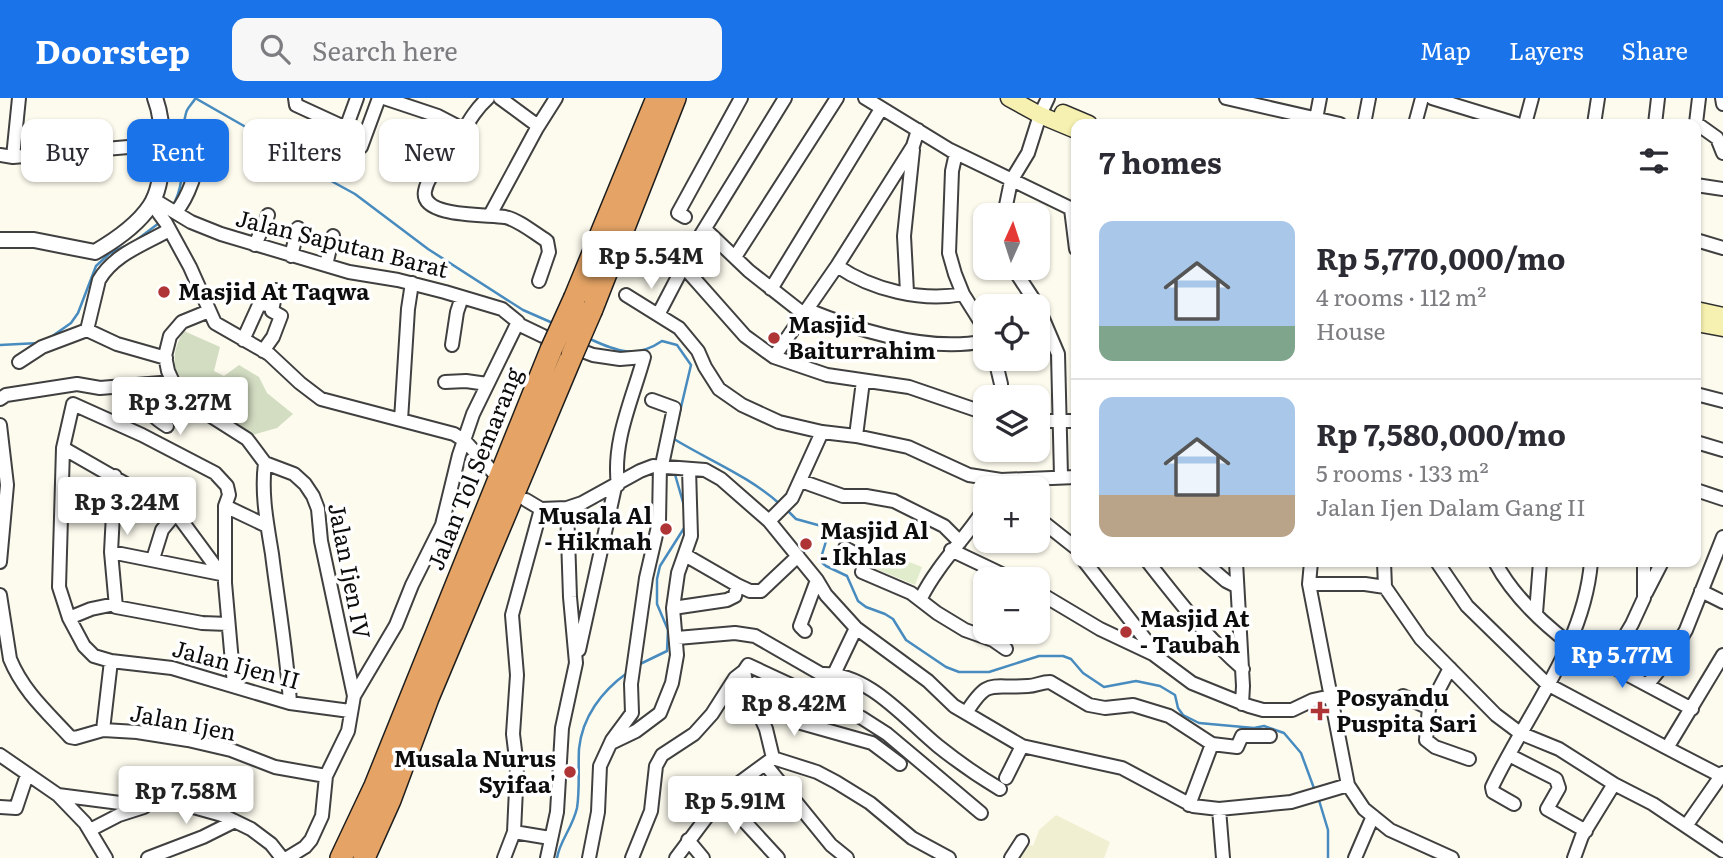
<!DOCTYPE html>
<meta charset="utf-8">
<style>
:root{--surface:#fff;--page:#f7f7f7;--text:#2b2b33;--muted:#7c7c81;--line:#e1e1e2;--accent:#1a73e8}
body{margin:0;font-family:Literata,serif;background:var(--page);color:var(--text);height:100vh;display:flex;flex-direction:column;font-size:26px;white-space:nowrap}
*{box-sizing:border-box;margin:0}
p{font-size:23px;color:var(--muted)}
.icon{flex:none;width:38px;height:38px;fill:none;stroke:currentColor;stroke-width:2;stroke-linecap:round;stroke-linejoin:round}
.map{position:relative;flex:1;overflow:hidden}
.panel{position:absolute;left:1071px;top:21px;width:630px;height:448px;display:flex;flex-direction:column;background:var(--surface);border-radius:14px;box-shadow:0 2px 5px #0004}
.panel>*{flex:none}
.hud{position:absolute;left:21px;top:21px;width:665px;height:63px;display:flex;gap:14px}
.needle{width:46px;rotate:3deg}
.tools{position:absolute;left:973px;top:105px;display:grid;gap:14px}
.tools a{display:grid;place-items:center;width:77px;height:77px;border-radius:14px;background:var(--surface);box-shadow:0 2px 5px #0004;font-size:35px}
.price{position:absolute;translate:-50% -60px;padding:0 16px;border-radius:7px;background:#fff;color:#222;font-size:23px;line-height:46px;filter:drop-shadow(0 2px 4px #0008)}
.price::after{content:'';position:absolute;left:50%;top:42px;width:21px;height:16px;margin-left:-10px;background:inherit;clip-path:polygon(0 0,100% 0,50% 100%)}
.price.current{background:var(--accent);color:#fff}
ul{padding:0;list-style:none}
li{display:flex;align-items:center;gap:21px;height:175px;padding:0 28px}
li+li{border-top:2px solid var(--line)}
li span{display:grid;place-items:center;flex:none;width:196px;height:140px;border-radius:14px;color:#555}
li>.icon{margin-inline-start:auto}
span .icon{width:84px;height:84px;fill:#fffc;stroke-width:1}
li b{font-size:30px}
h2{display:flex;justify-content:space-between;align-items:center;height:84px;padding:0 28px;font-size:30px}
.pill{padding:0 24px;border-radius:14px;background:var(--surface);box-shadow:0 2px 5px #0004;font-size:24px;line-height:63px}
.pill.current{background:var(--accent);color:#fff}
header{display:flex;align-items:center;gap:42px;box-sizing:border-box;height:98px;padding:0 35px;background:var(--accent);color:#fff}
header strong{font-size:33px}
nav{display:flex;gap:38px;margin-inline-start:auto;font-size:24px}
.search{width:490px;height:63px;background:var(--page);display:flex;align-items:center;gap:18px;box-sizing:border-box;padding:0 24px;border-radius:14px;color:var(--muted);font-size:26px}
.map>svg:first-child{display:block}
</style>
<header>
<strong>Doorstep</strong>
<div class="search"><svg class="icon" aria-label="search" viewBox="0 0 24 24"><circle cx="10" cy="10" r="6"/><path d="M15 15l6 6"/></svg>Search here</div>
<nav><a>Map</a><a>Layers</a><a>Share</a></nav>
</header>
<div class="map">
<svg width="1723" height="760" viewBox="0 0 1723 760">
<rect width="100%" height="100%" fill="#fdfbee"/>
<path fill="#f1efd1" d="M1056 717 1110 744 1104 760H1008L1016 744 1033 748 1039 732Z"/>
<path fill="#d3ddc2" d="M184 233 220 249 214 273 224 278 239 267 259 279 267 295 293 316 277 330 249 338C212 315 151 284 184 233Z"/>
<path fill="#e0eccc" d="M881 453 922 469 915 487 874 470Z"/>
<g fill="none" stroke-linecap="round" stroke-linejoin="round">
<path stroke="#478bbf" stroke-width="2.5" d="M195 0 244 28 302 67 355 96 428 151 523 212 555 226
M172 109C190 80 177 46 186 15 187 10 192 6 195 1
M134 144 159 125
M51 239 71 225 78 215 96 168 110 155 128 147
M590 241C616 253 636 261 662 243L677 247 691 267 673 343
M0 247 39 245
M674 341C710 363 749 378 781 407
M674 373 685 411
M786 411 796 421 825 429 827 440 820 463 826 468 847 478 858 503 866 509 885 516 893 521 906 542 946 569 959 574H989L1039 558H1063L1071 561 1083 575 1104 589 1136 583 1160 588 1175 597 1178 610 1183 617 1199 625 1254 630 1264 628 1284 635 1301 655 1315 693
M638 567 667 553 668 532 657 506V481L660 468 686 427
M1318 699 1328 732V760
M557 760C560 742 572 731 577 710 580 691 578 671 579 651 582 619 602 593 627 575"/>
<defs>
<path id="minor" d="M295 0 296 7 346 30 357 0
M384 0 438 18 463 31
M488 0C471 15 464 34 451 52 442 65 428 77 425 93 420 120 488 116 505 119 519 122 534 135 547 143L549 154 539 183
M500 0 538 28
M865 0 950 52 1076 113
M1226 0 1340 26
M1432 0 1517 26
M1699 0 1696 25 1717 40 1723 55
M1722 0 1723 6
M1316 21 1320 0
M1364 26 1369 0
M1415 26 1422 0
M1525 26 1532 0
M1594 26 1598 0
M1655 26 1658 0
M346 30 343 43 361 49 379 0
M956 55 952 73 949 155 955 176 963 196 985 231
M0 57 13 59 163 46
M13 59 19 0
M1696 87 1723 91
M153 101 191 124 221 136 349 174 398 182 445 194 502 211 518 224 473 316 459 357 442 427 412 487 396 527 354 598
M152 106 166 125 190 169 215 225 269 256 300 285 321 301 454 336 465 343 493 374
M1071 111 1076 151
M176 114C190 97 196 73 201 52
M490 117 537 30 556 0
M1004 117 1011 83 1028 55 1040 17 1048 0
M685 119 678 115 741 0
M705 131 749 173 805 217
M1696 142 1723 150
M255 147 268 117
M291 158 298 130
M735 159 837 0
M326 167 333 138
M683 168 745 238 774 259 827 277 909 289 985 315
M837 168C872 192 922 204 963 196
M1013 170 1038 208
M771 191 881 11
M907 194 904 138 913 52
M626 197 679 230 698 253 705 269 719 291 742 307 779 324 822 334 856 338 908 349 969 377 1001 382 1076 379
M1038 209 1058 256 1061 378
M808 212C860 233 929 255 985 243
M209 213 182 224 170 238 165 258 168 273 173 284 192 306 247 341 265 365 294 376 305 386 313 398 318 411 321 443 354 598 348 633 326 678 322 718 311 742 305 749 287 760
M658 217 694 148 785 0
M518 226 543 238 593 257 620 261 644 259C633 300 612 343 618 387
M87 232 117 246 166 260
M243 242 258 209 262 206 273 208 276 192
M452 247 457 214 462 199
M263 253 273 239 281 218 272 213 273 208
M774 259 837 168 913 48 918 32
M995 261 1001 286V299
M19 264 42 249 87 232 99 182C114 156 145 146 169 132
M445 284 466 283 487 286
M132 289C149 307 144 314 167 328
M1696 296 1723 303
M0 301 6 297 77 286 100 290 173 284
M652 302 674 310 662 367
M401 322 408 211 412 185
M1038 323H1076
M0 327 7 387 0 464
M856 338 863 283
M1696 344 1723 352
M63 350 138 393 159 401 176 415 221 476 225 477
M265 365C261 396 267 425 272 456 278 505 287 555 290 605
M115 378 111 454 116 509 202 525 228 526
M801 383 843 398H866L894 403 944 428 960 444
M1696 392 1723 401
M526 402 541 411
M225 408 229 397 227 388 215 375 142 337 73 306 63 350 59 489 69 520 84 548 94 558 111 563 172 570 290 605 350 613
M541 411 567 410 582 405 640 373 653 368 705 372 721 381 769 423 817 482 826 497 856 530 928 583 954 608 1022 648 1122 670 1193 708 1219 711 1291 704 1348 687
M1038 420 1076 450
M769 423 792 400 822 334
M845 450 866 462 862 474 911 495 937 515 965 532 993 542 1006 551
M951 452 1012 481
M111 454 221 476
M153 461 162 432 176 415
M1085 464 1145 541 1153 556
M1148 464C1178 502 1206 539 1243 571
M1204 464 1226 483 1236 488
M1236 464 1243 588 1242 606
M1311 464 1309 486 1348 687 1364 711 1390 732 1452 760
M1384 464 1385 489
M1437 464 1467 508 1547 586 1667 650 1723 557
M1495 464C1512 496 1541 524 1570 546L1692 611
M1309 486H1365L1385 489 1421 541 1496 617 1520 635 1559 651 1614 686 1653 706 1723 753
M737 487 750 493H761L798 458
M1701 493 1723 504
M1038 494 1100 531 1153 556 1192 585 1249 608 1263 612H1292L1313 602 1331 598
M1646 495 1662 464
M0 497 10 561C23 593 47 614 70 639L75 640 103 632 137 634 188 642 231 652 275 669 326 678
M921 500C938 466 965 441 985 410
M673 510 727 502 735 498 737 487 685 457
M1536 515 1540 464
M69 520 91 511 115 506
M805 533 800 528 817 482
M677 540 735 535 755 538 821 576C868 574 905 621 938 648 958 664 978 678 1000 691
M579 552 615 389
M1609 565 1632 526 1644 500V464
M1450 570 1429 610 1426 642 1435 649 1469 661
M834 576 856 530
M1648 586 1672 556 1686 532 1723 439
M234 587 225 485V408L267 428
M1403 598 1429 610
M752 599 801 625 872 645 900 666
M966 615C989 579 990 591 1028 588 1036 588 1041 584 1050 584L1089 607 1105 610 1133 607 1169 618 1212 646 1237 649 1242 638H1270
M103 632 111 563
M611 645 636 633 660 615 672 585 677 557 673 510 678 475 691 438 689 371
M1667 650 1721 678
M0 657 58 697 120 705H179L222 717 251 731 271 746 282 760
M1509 657 1556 681 1559 690 1547 711 1586 733
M773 660 766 631 747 589 744 573 748 567 862 620 887 636 981 715
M773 660 817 674 836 684 870 705 912 740 949 760
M765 666 831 747 847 760
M1006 680 1022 648
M724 696 734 712 778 760
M58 697 85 725 106 760
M1514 706 1493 694 1492 689C1527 615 1584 548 1591 464
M1189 707 1212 646
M0 709 16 710 27 677
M1219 711 1223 760
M1686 728 1723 675
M90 732 119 717 144 709
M514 734 550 740
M688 742 703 760
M148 760 203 739 235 723
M504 760 514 734 517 669 513 636 517 577 512 517 541 411
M547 760 557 714 562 630 576 565 570 499 567 410
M589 760 598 714 600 668 612 642 632 615 631 586 646 480 659 424 660 367
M632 760 651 713 656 668 662 657 694 636 712 616 735 580 744 573
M676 760 724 696 773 660
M1011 760 1022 743
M1355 760 1373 718
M1574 760 1582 738 1614 686"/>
<path id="tertiary" d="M0 142H34L95 154C114 143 138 126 150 108 166 84 165 26 155 0"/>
<path id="secondary" d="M1009 0 1040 17 1076 32
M1063 15 1089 26
M1696 212 1723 218
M1696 225 1723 230"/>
<path id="motorway" d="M575 199 657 0
M592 211 675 0
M341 760 375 688 551 252
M364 760 390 702 428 600 572 257"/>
</defs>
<use href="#minor" stroke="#404040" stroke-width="16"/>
<use href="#tertiary" stroke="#404040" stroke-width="18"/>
<use href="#secondary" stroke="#2f2f2f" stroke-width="19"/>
<use href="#motorway" stroke="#1e1e1e" stroke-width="24"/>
<use href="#minor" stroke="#fff" stroke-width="12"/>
<use href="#tertiary" stroke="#fff" stroke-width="14"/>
<use href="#secondary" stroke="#f6f1b0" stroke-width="16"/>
<use href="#motorway" stroke="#e5a465" stroke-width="21"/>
<defs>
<path id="motorway-bridge" d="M551 252 575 199
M572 257 592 211"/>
</defs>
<use href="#motorway-bridge" stroke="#1e1e1e" stroke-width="24" stroke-linecap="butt"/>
<use href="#motorway-bridge" stroke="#e5a465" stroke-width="21"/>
</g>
<g fill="#ae3435" stroke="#fff" stroke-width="2.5">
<circle cx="164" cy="194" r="7"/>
<circle cx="774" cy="240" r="7"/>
<circle cx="666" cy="431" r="7"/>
<circle cx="806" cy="446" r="7"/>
<circle cx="1126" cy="534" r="7"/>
<path d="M1316.5 602.5h7v7h7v7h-7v7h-7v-7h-7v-7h7z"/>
<circle cx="570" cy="674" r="7"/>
</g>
<g text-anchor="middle" stroke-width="7" stroke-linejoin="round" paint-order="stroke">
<g font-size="23" fill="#0d0d0d" stroke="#fff">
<text transform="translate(342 146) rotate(14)" y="8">Jalan Saputan Barat</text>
<text transform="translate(475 371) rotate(-68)" y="8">Jalan Tol Semarang</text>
<text transform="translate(349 473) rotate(79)" y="8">Jalan Ijen IV</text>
<text transform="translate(236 567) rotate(15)" y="8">Jalan Ijen II</text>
<text transform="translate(183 625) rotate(11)" y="8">Jalan Ijen</text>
</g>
<g font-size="23" font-weight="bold" fill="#0d0d0d" stroke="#fff" text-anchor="start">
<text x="178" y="202">Masjid At Taqwa</text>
<text x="788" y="235">Masjid<tspan x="788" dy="26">Baiturrahim</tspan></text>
<text x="652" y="426" text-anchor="end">Musala Al<tspan x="652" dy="26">- Hikmah</tspan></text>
<text x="820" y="441">Masjid Al<tspan x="820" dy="26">- Ikhlas</tspan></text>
<text x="1140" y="529">Masjid At<tspan x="1140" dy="26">- Taubah</tspan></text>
<text x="1336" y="608">Posyandu<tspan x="1336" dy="26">Puspita Sari</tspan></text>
<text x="556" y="669" text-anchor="end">Musala Nurus<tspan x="556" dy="26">Syifaa'</tspan></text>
</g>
</g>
</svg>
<div class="tools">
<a><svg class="needle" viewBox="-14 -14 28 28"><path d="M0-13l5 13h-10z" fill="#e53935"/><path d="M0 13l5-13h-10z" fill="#7c7c81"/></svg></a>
<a><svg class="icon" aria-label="locate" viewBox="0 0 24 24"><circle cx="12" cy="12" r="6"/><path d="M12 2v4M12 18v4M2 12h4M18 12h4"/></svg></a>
<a><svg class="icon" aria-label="layers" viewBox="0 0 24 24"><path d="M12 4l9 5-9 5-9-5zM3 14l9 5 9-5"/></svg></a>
<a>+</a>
<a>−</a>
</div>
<b class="price" style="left:651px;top:193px">Rp 5.54M</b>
<b class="price" style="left:180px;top:339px">Rp 3.27M</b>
<b class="price" style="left:127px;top:439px">Rp 3.24M</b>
<b class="price current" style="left:1622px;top:592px">Rp 5.77M</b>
<b class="price" style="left:794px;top:640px">Rp 8.42M</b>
<b class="price" style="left:186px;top:728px">Rp 7.58M</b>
<b class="price" style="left:735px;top:738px">Rp 5.91M</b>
<div class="hud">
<a class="pill">Buy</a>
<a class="pill current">Rent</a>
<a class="pill">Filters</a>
<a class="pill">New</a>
</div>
<section class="panel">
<h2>7 homes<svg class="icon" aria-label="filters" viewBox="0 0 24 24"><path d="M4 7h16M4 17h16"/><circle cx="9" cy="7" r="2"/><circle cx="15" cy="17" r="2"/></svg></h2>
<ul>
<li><span style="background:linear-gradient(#a9c7e8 75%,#7fa58c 0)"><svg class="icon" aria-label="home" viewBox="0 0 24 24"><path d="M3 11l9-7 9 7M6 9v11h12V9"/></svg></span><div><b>Rp 5,770,000/mo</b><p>4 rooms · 112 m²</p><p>House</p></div></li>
<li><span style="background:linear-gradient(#a9c7e8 70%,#b9a48a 0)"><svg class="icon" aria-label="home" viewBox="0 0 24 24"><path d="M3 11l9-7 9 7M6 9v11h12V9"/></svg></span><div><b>Rp 7,580,000/mo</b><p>5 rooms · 133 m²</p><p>Jalan Ijen Dalam Gang II</p></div></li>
</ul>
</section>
</div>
